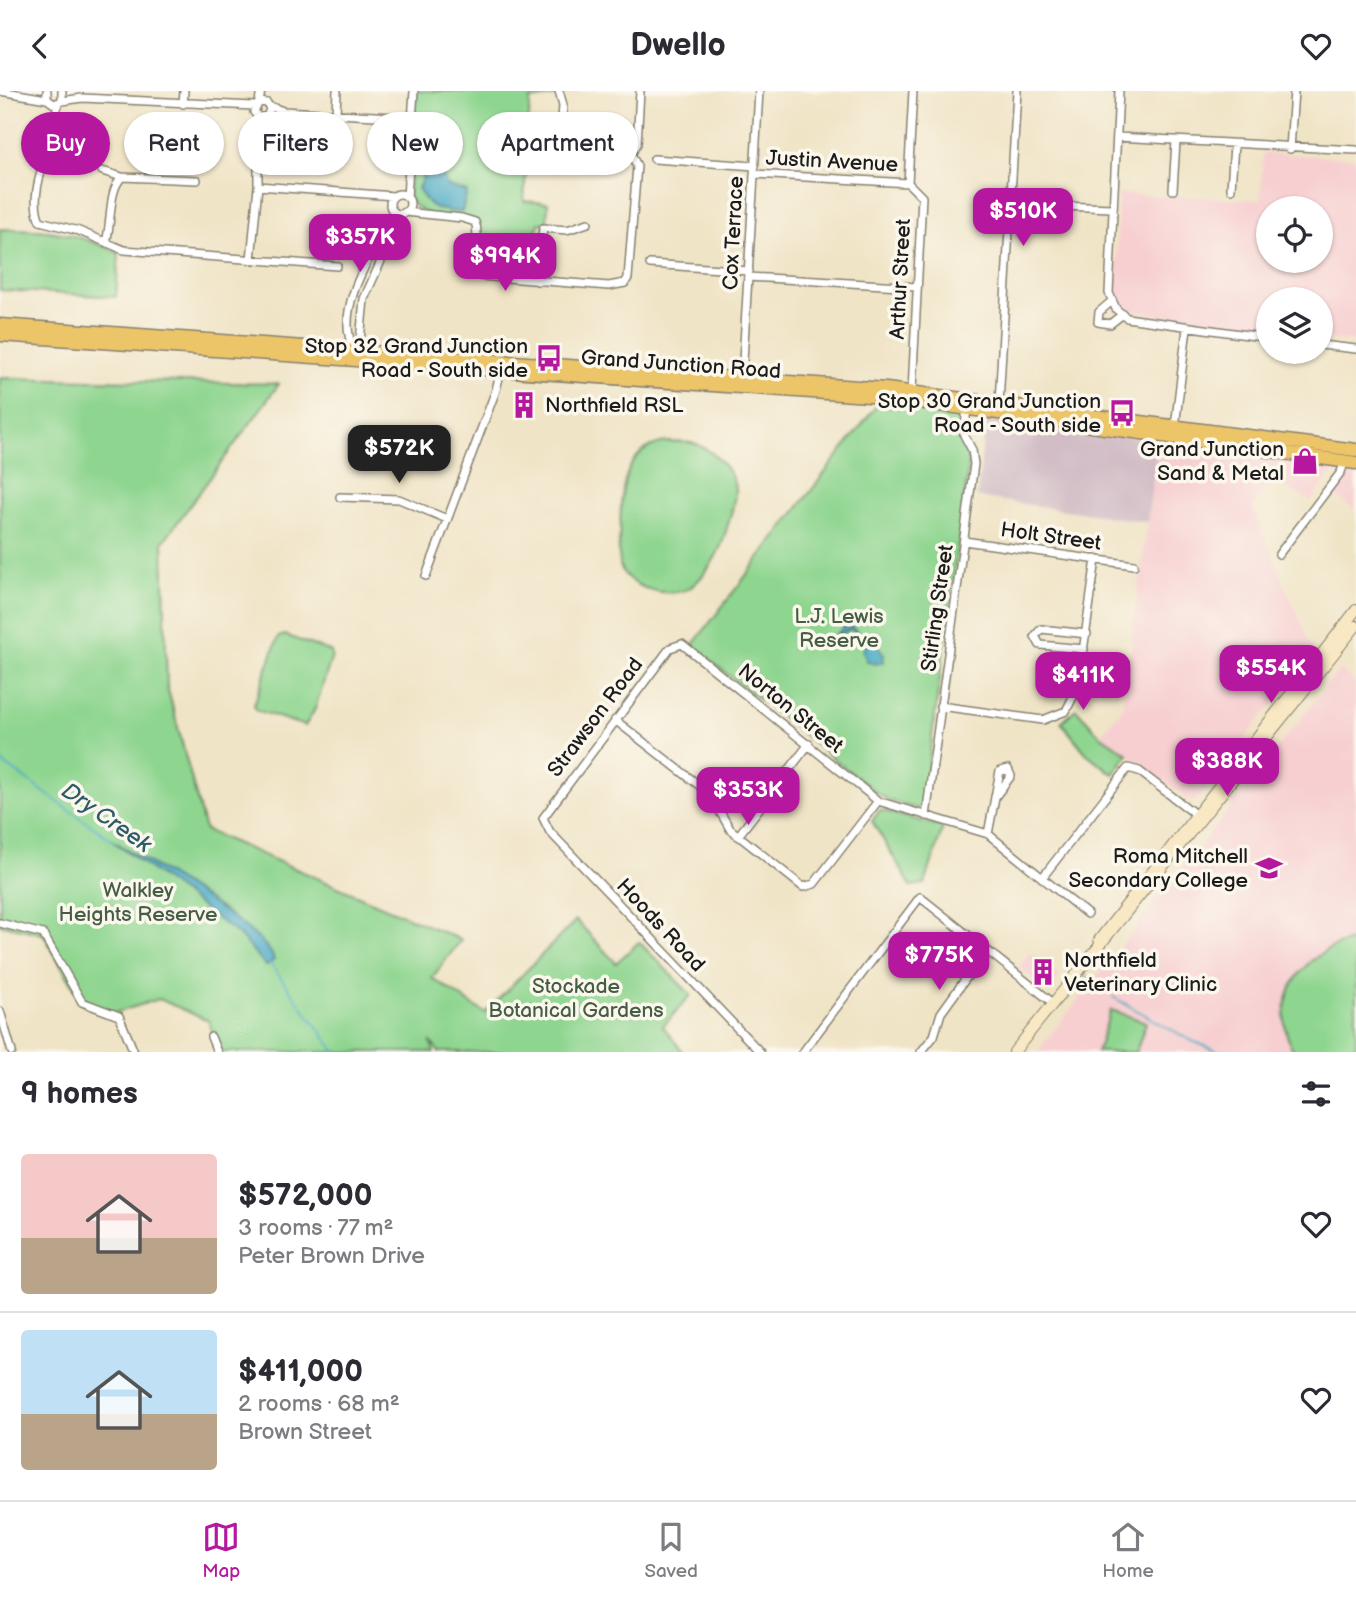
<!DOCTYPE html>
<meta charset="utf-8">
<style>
:root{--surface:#fff;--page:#f2f2f3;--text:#2b2b33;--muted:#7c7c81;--line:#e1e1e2;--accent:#b5179e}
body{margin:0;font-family:"Balsamiq Sans",sans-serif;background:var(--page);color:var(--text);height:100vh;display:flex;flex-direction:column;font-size:26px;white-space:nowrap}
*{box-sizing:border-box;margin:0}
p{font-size:23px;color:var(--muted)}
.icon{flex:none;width:38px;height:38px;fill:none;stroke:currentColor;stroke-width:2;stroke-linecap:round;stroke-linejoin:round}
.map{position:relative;height:961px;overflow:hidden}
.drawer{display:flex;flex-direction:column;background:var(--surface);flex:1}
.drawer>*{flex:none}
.guide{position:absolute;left:21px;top:21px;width:700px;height:63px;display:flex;gap:14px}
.tools{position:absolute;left:1256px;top:105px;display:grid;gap:14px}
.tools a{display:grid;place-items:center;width:77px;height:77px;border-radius:50%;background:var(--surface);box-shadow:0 2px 5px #0004;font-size:35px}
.price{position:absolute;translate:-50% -60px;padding:0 16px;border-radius:14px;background:var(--accent);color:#fff;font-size:23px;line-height:46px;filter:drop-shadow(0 2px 4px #0008)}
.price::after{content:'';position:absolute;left:50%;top:42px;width:21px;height:16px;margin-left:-10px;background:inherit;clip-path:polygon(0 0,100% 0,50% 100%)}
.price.selected{background:#222;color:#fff}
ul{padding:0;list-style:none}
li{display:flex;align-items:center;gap:21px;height:175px;padding:0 21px}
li+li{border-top:2px solid var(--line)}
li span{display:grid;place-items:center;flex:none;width:196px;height:140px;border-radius:7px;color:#555}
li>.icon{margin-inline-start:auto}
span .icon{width:84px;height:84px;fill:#fffc;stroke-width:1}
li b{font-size:30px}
h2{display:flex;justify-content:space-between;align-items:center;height:84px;padding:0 21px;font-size:30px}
.pill{padding:0 24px;border-radius:32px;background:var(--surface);box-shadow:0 2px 5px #0004;font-size:24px;line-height:63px}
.pill.selected{background:var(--accent);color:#fff}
header{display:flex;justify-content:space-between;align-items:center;height:91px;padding:0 21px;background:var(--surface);font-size:32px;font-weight:600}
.menu{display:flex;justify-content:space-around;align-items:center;height:98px;border-top:2px solid var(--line);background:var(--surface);font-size:19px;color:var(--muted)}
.menu a{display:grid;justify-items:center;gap:4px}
.menu .selected{color:var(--accent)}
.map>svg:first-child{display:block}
</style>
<header><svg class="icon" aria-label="back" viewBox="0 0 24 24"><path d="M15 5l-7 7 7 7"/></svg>Dwello<svg class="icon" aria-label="heart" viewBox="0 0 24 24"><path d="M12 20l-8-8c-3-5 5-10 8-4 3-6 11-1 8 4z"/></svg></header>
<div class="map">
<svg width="1356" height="961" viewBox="0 0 1356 961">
<rect width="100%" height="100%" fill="#fbf7ec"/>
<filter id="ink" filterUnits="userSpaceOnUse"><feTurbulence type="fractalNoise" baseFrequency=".0143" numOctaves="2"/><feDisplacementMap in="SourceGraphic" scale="14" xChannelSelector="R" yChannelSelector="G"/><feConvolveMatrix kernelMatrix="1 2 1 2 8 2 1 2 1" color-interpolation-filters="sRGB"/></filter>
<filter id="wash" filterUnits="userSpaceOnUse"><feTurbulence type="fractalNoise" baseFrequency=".00686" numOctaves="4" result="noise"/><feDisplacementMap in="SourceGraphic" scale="28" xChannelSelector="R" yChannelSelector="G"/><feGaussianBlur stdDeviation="1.57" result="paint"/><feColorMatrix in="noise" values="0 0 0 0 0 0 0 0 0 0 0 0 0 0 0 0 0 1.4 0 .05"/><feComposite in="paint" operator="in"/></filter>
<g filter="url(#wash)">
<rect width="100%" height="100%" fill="#f0e4c6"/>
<path fill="#f7cfd1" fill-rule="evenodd" d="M1263 62 1356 67V251L1321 247V208H1269V239L1125 219 1116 204 1118 103 1260 109ZM1321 117V170H1269V117Z
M1158 350 1335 374 1336 377 1311 410 1272 390 1252 416 1313 560 1197 709 1191 710 1100 644 1122 618Z
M1353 381 1356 382V420L1333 403Z
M1339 579 1356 592V961H1037Z
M1030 861 1060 885 1049 900 1018 877Z"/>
<path fill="#d2bdc6" d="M986 326 1158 350 1147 431 977 406Z"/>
<path fill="#8ed58f" stroke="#557856" stroke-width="2" d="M416 0H553L556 5 530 9 524 110 548 112 547 133 539 132 536 141 526 143V149L534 150 537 155 532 186 483 183 478 175V131C458 127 416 128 409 106Z
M0 138C49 138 75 141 119 162L116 206 0 199Z
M0 287 279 293 163 451 167 595 205 739 461 849 432 887 485 922 576 829 616 872 639 851 691 904 663 935 683 961H439L430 950 434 961H217L209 930 159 908 115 922 84 914 43 843 0 833Z
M877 314 960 323 958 342 969 371 923 713 917 718 888 709 873 699 692 555Z
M666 351C674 351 684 351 692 352 710 356 733 379 735 397 736 412 729 429 725 443 720 462 706 484 691 496 673 509 629 498 621 477 617 466 619 451 620 440 621 404 621 358 666 351Z
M285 544 331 561 332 565 315 618 305 635 256 619 254 614 278 546Z
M1076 618 1100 644 1128 663 1113 683 1086 662 1061 631Z
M880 719 943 736 925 793 911 795 872 730Z
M1356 849V961H1294C1266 910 1304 858 1356 849Z
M1111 919 1146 931 1136 961H1097Z"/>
<path fill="#45a9c5" stroke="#306270" stroke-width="2" d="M432 69H439L444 75 443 87 447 95 467 101 462 121C439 120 429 119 418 97L423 87 417 78Z
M851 535 868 551 877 553 884 564 883 571 875 573 867 570 863 560 866 553 851 538 834 546 844 536Z
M113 750C142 767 270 842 274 869L266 875 239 844Z"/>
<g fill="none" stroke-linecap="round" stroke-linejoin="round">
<path stroke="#45a9c5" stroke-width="2" d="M0 670 113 750
M269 871 336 961
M1084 885 1104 900
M1113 906 1190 949 1220 961"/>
</g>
</g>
<g filter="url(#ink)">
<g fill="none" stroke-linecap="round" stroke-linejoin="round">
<defs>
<path id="minor" d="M0 0 47 8
M47 0V8L54 13 62 10V0
M559 0 563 14 560 55 572 62 623 66 631 63
M1119 0 1109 202 1116 218 1127 227 1269 247
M62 10 82 7 254 15
M259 11 261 0
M59 12C53 25 55 37 51 50 44 72 29 106 40 130L79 140 124 159 337 175
M183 13 184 0
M269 15 283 20 412 27
M336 23 337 0
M262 38 270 18 267 12 259 11 254 21 258 26H265
M1117 46 1356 59
M1290 58 1294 0
M654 68 755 75
M102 80 122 86
M755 83 908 92
M258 95 394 105
M1231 98 1234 54
M1173 99 1176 50
M390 113a10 10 0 1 1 20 0a10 10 0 1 1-20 0Z
M407 106 414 0
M1012 113 1112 117
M394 121C375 158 332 217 354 259L360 250 364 208 402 123
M405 121 462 127 475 131C482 148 467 170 480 185L609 195 625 192 628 187 637 75 631 63 637 53 640 0
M106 151C112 132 108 99 122 86L197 89
M251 169 258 95V26
M650 173 749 180
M748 186 917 196
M537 190 543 137 567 139 588 132
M1112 210 1099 221 1098 231 1110 233 1123 223
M1321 254 1356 258
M742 287 759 0
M912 300 922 106 908 92 913 0
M999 312 1017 0
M1175 336 1187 237
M340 406 399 408 447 428
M964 450 1134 474
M1279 463 1341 381 1345 370
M426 485 496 299 501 278
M1084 558 1040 554 1035 545 1041 538 1087 543
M940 615 1043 629 1066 620 1078 596 1096 468
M615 629 709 702 730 738 803 796 814 793 878 710
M926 725 974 373 972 359 964 344 967 317
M988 743 1000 680 1008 678 1011 685 995 706
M738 745 809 653
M1042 787 1128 677 1139 680 1195 723
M0 832 43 843 82 911 119 925 134 961
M0 920 12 961
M211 946 217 961
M760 961 550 741 543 727 670 557 682 553 878 710 988 743 1087 823
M803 961 920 806 1053 912
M921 961 934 945 941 922 985 861"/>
<path id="secondary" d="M1099 849 1356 519
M1014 961 1356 535"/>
<path id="trunk" d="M0 234 886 298 1356 359
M0 244 883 306 1356 372"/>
</defs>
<use href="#minor" stroke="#868071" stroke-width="10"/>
<use href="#secondary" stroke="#868071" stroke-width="12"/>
<use href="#trunk" stroke="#868071" stroke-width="15"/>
<use href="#minor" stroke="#fff" stroke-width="7"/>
<use href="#secondary" stroke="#f8e8c3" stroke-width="10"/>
<use href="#trunk" stroke="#edc569" stroke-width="12"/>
</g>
</g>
<defs>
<symbol id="bus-bare" viewBox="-9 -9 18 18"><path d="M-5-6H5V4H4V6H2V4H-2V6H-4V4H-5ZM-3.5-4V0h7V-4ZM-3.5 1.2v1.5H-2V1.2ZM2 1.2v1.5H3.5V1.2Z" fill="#b5179e" stroke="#fbf7ec" stroke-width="2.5" paint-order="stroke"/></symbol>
<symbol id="building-bare" viewBox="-9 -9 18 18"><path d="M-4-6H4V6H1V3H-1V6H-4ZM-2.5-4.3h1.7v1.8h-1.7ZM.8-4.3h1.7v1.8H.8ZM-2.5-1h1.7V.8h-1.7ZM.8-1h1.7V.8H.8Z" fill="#b5179e" stroke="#fbf7ec" stroke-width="2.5" paint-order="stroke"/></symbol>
<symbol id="shop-bare" viewBox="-9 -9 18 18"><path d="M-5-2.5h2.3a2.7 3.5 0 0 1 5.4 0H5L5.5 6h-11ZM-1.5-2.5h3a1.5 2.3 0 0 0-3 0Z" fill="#b5179e" stroke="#fbf7ec" stroke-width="2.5" paint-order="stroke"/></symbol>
<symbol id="school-bare" viewBox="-9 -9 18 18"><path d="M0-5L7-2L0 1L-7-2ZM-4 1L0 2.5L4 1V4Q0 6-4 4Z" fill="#b5179e" stroke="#fbf7ec" stroke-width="2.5" paint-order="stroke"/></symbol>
</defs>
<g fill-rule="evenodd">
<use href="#bus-bare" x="530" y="248" width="38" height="38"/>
<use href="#building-bare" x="505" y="295" width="38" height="38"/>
<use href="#bus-bare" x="1103" y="303" width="38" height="38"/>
<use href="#shop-bare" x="1286" y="351" width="38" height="38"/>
<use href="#school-bare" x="1250" y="758" width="38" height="38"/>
<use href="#building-bare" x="1024" y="862" width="38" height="38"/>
</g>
<g text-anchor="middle" stroke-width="7" stroke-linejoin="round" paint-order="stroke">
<g font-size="21" fill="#1c1c1c" stroke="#fbf7ec">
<text transform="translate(832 70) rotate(3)" y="7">Justin Avenue</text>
<text transform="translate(733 142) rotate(-87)" y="7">Cox Terrace</text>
<text transform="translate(900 188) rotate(-87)" y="7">Arthur Street</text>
<text transform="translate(681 273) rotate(4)" y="7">Grand Junction Road</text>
<text transform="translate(1051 445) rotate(8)" y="7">Holt Street</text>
<text transform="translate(937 517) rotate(-82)" y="7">Stirling Street</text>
<text transform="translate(791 617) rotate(39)" y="7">Norton Street</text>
<text transform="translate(595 626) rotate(-53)" y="7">Strawson Road</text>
<text transform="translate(661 834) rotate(47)" y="7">Hoods Road</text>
</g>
<g font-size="21" fill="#1c1c1c" stroke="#fbf7ec" text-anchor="end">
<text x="528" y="262">Stop 32 Grand Junction<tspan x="528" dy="24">Road - South side</tspan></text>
<text x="1101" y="317">Stop 30 Grand Junction<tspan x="1101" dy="24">Road - South side</tspan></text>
<text x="545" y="321" text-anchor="start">Northfield RSL</text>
<text x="1284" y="365">Grand Junction<tspan x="1284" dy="24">Sand &amp; Metal</tspan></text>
<text x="1248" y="772">Roma Mitchell<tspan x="1248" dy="24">Secondary College</tspan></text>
<text x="1064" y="876" text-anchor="start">Northfield<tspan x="1064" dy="24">Veterinary Clinic</tspan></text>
</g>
<g font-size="21" fill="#445d44" stroke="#fbf7ec">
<text x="839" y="532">L.J. Lewis<tspan x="839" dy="24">Reserve</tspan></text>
<text x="138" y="806">Walkley<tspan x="138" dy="24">Heights Reserve</tspan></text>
<text x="576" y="902">Stockade<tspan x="576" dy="24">Botanical Gardens</tspan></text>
</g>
<g font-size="23" font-style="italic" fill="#2e5b68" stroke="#fbf7ec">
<text transform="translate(107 726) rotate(35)" y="8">Dry Creek</text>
</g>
</g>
</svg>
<div class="tools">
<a><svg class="icon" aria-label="locate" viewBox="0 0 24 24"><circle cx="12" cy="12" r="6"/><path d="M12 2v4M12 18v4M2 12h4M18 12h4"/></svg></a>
<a><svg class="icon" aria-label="layers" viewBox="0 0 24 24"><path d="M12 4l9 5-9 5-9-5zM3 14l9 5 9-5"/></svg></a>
</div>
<b class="price" style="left:1023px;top:157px">$510K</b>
<b class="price" style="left:360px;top:183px">$357K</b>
<b class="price" style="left:505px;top:202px">$994K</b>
<b class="price selected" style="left:399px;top:394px">$572K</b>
<b class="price" style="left:1271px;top:614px">$554K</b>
<b class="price" style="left:1083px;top:621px">$411K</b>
<b class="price" style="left:1227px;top:707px">$388K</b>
<b class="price" style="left:748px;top:736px">$353K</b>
<b class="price" style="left:939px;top:901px">$775K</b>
<div class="guide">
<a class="pill selected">Buy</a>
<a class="pill">Rent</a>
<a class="pill">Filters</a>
<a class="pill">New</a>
<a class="pill">Apartment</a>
</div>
</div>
<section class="drawer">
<h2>9 homes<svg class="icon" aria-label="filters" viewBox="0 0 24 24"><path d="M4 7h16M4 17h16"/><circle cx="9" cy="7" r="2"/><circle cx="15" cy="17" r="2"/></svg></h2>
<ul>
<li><span style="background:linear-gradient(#f6c9c9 60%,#b9a48a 0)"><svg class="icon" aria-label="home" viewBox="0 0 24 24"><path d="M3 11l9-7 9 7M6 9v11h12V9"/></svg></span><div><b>$572,000</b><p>3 rooms · 77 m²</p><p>Peter Brown Drive</p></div><svg class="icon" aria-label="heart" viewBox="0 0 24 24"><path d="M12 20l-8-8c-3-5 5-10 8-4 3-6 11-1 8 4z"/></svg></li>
<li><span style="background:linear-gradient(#bfe0f5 60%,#b9a48a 0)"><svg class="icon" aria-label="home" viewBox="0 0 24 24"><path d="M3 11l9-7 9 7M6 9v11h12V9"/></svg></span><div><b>$411,000</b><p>2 rooms · 68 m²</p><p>Brown Street</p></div><svg class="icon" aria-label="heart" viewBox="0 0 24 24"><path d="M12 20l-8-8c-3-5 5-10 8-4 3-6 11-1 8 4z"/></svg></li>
</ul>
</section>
<nav class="menu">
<a class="selected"><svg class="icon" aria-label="map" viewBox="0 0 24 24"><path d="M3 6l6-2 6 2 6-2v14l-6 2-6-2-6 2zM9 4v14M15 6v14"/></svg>Map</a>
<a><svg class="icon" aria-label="saved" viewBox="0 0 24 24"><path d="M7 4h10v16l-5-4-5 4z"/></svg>Saved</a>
<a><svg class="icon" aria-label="home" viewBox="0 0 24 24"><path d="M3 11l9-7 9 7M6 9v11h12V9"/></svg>Home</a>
</nav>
